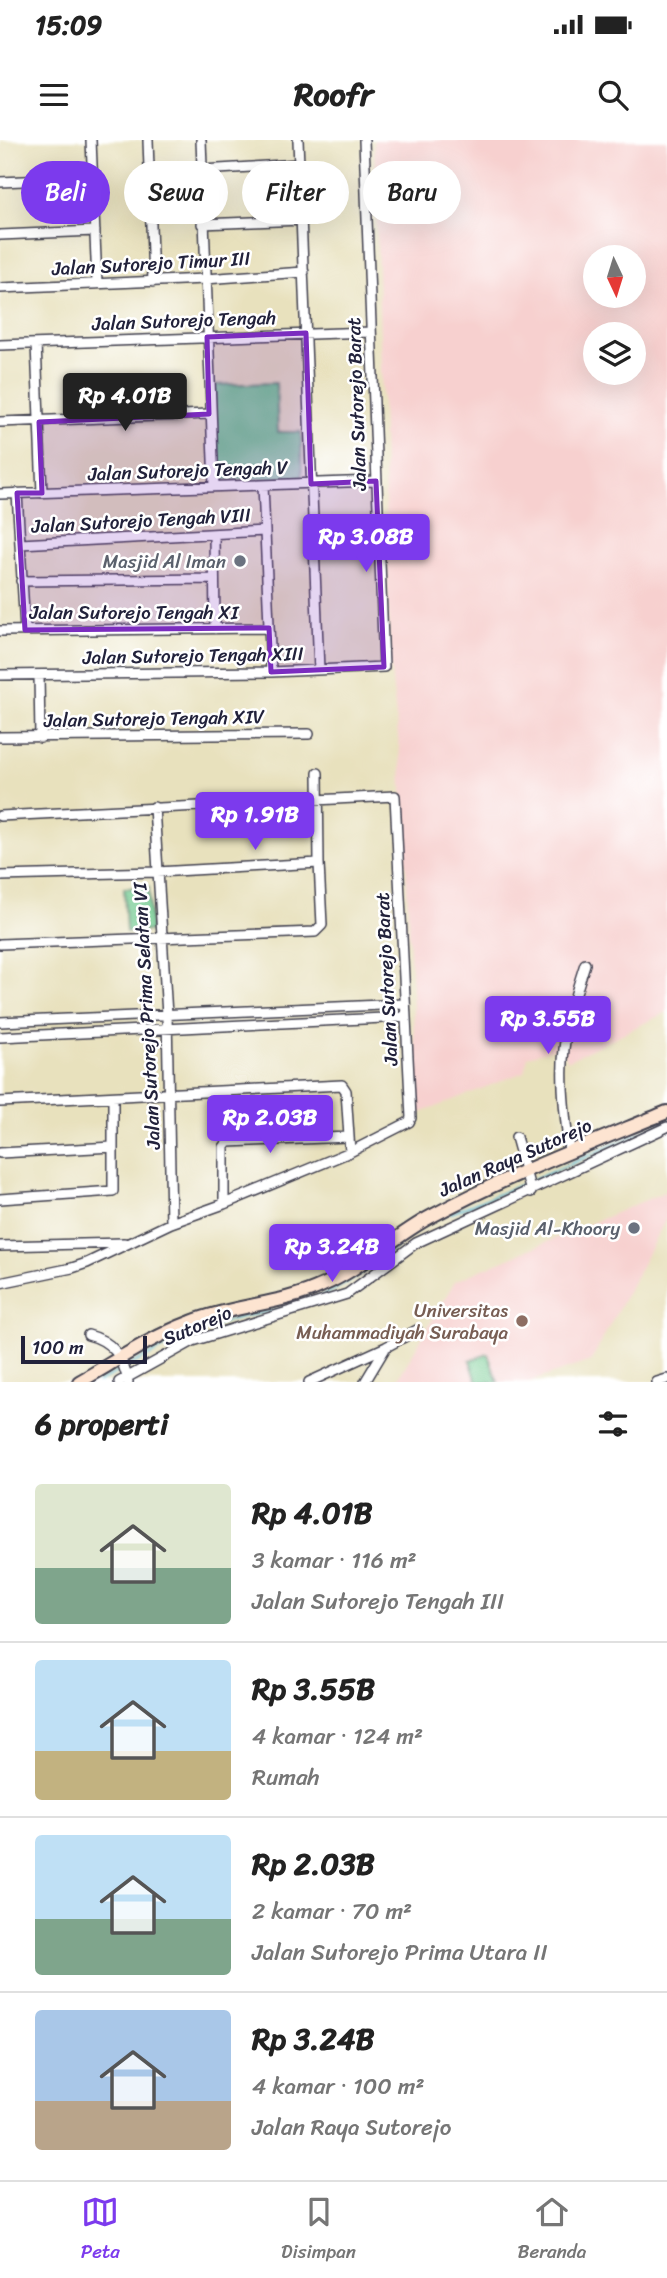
<!DOCTYPE html>
<html lang="id">
<meta charset="utf-8">
<style>
:root{--surface:#fff;--page:#f2f2f2;--text:#222;--muted:#767676;--line:#e0e0e0;--accent:#7c3aed}
body{margin:0;font-family:Sriracha,sans-serif;background:var(--page);color:var(--text);height:100vh;display:flex;flex-direction:column;font-size:26px;white-space:nowrap}
*{box-sizing:border-box;margin:0}
p{font-size:23px;color:var(--muted)}
.icon{flex:none;width:38px;height:38px;fill:none;stroke:currentColor;stroke-width:2;stroke-linecap:round;stroke-linejoin:round}
.map{position:relative;height:1242px;overflow:hidden}
.details{display:flex;flex-direction:column;background:var(--surface);flex:1}
.details>*{flex:none}
.hud{position:absolute;left:21px;top:21px;width:626px;height:63px;display:flex;gap:14px}
.needle{width:46px;rotate:176deg}
.controls{position:absolute;left:583px;top:105px;display:grid;gap:14px}
.controls a{display:grid;place-items:center;width:63px;height:63px;border-radius:50%;background:var(--surface);box-shadow:0 7px 28px #0002;font-size:35px}
.scale{position:absolute;left:21px;bottom:18px;width:126px;box-sizing:border-box;padding-left:7px;border:4px solid #22223b;border-top:0;font-size:19px;line-height:24px;white-space:nowrap;color:#22223b;-webkit-text-stroke:5px #fff;paint-order:stroke}
.price{position:absolute;translate:-50% -60px;padding:0 16px;border-radius:7px;background:var(--accent);color:#fff;font-size:23px;line-height:46px;filter:drop-shadow(0 2px 4px #0008)}
.price::after{content:'';position:absolute;left:50%;top:42px;width:21px;height:16px;margin-left:-10px;background:inherit;clip-path:polygon(0 0,100% 0,50% 100%)}
.price.current{background:#222;color:#fff}
ul{padding:0;list-style:none}
li{display:flex;align-items:center;gap:21px;height:175px;padding:0 35px}
li+li{border-top:2px solid var(--line)}
li span{display:grid;place-items:center;flex:none;width:196px;height:140px;border-radius:7px;color:#555}
li>.icon{margin-inline-start:auto}
span .icon{width:84px;height:84px;fill:#fffc;stroke-width:1}
li b{font-size:30px}
h2{display:flex;justify-content:space-between;align-items:center;height:84px;padding:0 35px;font-size:30px}
.chip{padding:0 24px;border-radius:32px;background:var(--surface);box-shadow:0 7px 28px #0002;font-size:24px;line-height:63px}
.chip.current{background:var(--accent);color:#fff}
.status{display:flex;justify-content:space-between;align-items:center;height:49px;padding:0 35px;background:var(--surface);direction:ltr}
.status svg{height:19px;fill:currentColor}
header{display:flex;justify-content:space-between;align-items:center;height:91px;padding:0 35px;background:var(--surface);font-size:32px;font-weight:800}
.tab-bar{display:flex;justify-content:space-around;align-items:center;height:98px;border-top:2px solid var(--line);background:var(--surface);font-size:19px;color:var(--muted)}
.tab-bar a{display:grid;justify-items:center;gap:4px}
.tab-bar .current{color:var(--accent)}
.map>svg:first-child{display:block}
</style>
<div class="status"><b>15:09</b><svg viewBox="0 0 49 12"><path d="M0 12V9h3v3zM5 12V6h3v6zM10 12V3h3v9zM15 12V0h3v12zM26 1h20v11H26zM47 4h2v5h-2z"/></svg></div>
<header><svg class="icon" aria-label="menu" viewBox="0 0 24 24"><path d="M4 6h16M4 12h16M4 18h16"/></svg>Roofr<svg class="icon" aria-label="search" viewBox="0 0 24 24"><circle cx="10" cy="10" r="6"/><path d="M15 15l6 6"/></svg></header>
<div class="map">
<svg width="667" height="1242" viewBox="0 0 667 1242">
<rect width="100%" height="100%" fill="#fff"/>
<filter id="ink" filterUnits="userSpaceOnUse"><feTurbulence type="fractalNoise" baseFrequency=".0143" numOctaves="2"/><feDisplacementMap in="SourceGraphic" scale="14" xChannelSelector="R" yChannelSelector="G"/><feConvolveMatrix kernelMatrix="1 2 1 2 8 2 1 2 1" color-interpolation-filters="sRGB"/></filter>
<filter id="wash" filterUnits="userSpaceOnUse"><feTurbulence type="fractalNoise" baseFrequency=".00686" numOctaves="4" result="noise"/><feDisplacementMap in="SourceGraphic" scale="28" xChannelSelector="R" yChannelSelector="G"/><feGaussianBlur stdDeviation="1.57" result="paint"/><feColorMatrix in="noise" values="0 0 0 0 0 0 0 0 0 0 0 0 0 0 0 0 0 1.4 0 .05"/><feComposite in="paint" operator="in"/></filter>
<g filter="url(#wash)">
<rect width="100%" height="100%" fill="#e8e1bd"/>
<path fill="#f7d0cf" fill-rule="evenodd" d="M374 0H667V872L567 921 561 907 528 916 524 932 418 974 401 626 390 519ZM595 117H634V156H595ZM595 194H634V233H595Z
M667 1051V1077L591 1221 529 1242H396L455 1141Z"/>
<path fill="#71c98e" stroke="#4a7664" stroke-width="2" d="M276 243 278 292H301L302 337 217 340 214 245Z
M149 747 151 791 126 792 124 748Z
M488 1214 498 1242H477L470 1220Z"/>
<g fill="none" stroke-linecap="round" stroke-linejoin="round">
<path stroke="#57bad5" stroke-width="2.5" d="M451 1073 534 1040 667 981
M313 1160C345 1146 371 1127 398 1105
M126 1227 200 1190 240 1177 283 1169
M98 1242 121 1230"/>
</g>
</g>
<g filter="url(#ink)">
<g fill="none" stroke-linecap="round" stroke-linejoin="round">
<defs>
<path id="street" d="M91 0 97 143
M148 0 153 142
M201 0 214 346
M298 0 319 530
M202 30 299 24
M0 42 93 38
M202 84 302 80
M0 95 95 91
M0 148 205 139 304 132
M36 204 42 353
M0 205 370 192
M0 282 209 274
M263 345 271 532
M17 353 25 490
M0 354 376 341
M214 394 215 489
M20 404 265 391
M21 441 214 439
M0 491 269 488
M0 535 271 532 384 527 364 0
M39 535 40 598
M0 597 309 594
M154 667 167 875 171 1083
M0 676 395 656 411 978 409 982 350 1012 224 1064 171 1083 87 1123 72 1128 0 1143
M0 736 157 732 319 723 318 633
M0 804 315 792 322 785 319 723
M0 882 404 864
M0 897 404 877
M0 962 342 945 346 951 350 1012
M516 997 531 1052
M0 1013 113 1007
M569 1013C566 979 560 943 564 909 567 880 576 852 585 824
M0 1059 113 1051V958
M224 1064V1007L228 1002 349 997
M0 1106 124 1103
M88 1195C113 1201 123 1217 128 1242
M119 1242 193 1201 347 1154 416 1103 667 987
M309 1242 386 1207 417 1190
M365 1242 386 1207
M657 1242 667 1239"/>
<path id="secondary" d="M79 1242C116 1221 151 1197 191 1182 233 1165 281 1165 323 1145 362 1128 393 1097 430 1077 506 1036 587 1005 667 972"/>
</defs>
<use href="#street" stroke="#403f4e" stroke-width="12"/>
<use href="#secondary" stroke="#403f4e" stroke-width="16"/>
<use href="#street" stroke="#fff" stroke-width="9"/>
<use href="#secondary" stroke="#fde4d1" stroke-width="12"/>
</g>
</g>
<path fill="#7b2cbf" fill-opacity="0.2" stroke="#7b2cbf" stroke-width="5" stroke-linejoin="round" d="M306 193 311 344 376 341 384 527 271 532 269 488 25 490 17 353H42L39 282 209 274 207 197Z"/>
<g fill="#6b7280" stroke="#fff" stroke-width="2.5">
<circle cx="240" cy="421" r="7"/>
<circle cx="634" cy="1088" r="7"/>
</g>
<circle fill="#8d6e63" stroke="#fff" stroke-width="2.5" cx="522" cy="1181" r="7"/>
<g text-anchor="middle" stroke-width="5" stroke-linejoin="round" paint-order="stroke">
<g font-size="19" fill="#22223b" stroke="#fff">
<text transform="translate(151 123) rotate(-3)" y="7">Jalan Sutorejo Timur III</text>
<text transform="translate(184 180) rotate(-2)" y="7">Jalan Sutorejo Tengah</text>
<text transform="translate(356 264) rotate(-92)" y="7">Jalan Sutorejo Barat</text>
<text transform="translate(188 330) rotate(-2)" y="7">Jalan Sutorejo Tengah V</text>
<text transform="translate(141 380) rotate(-3)" y="7">Jalan Sutorejo Tengah VIII</text>
<text x="134" y="479">Jalan Sutorejo Tengah XI</text>
<text transform="translate(193 515) rotate(-1)" y="7">Jalan Sutorejo Tengah XIII</text>
<text transform="translate(154 578) rotate(-1)" y="7">Jalan Sutorejo Tengah XIV</text>
<text transform="translate(386 839) rotate(-93)" y="7">Jalan Sutorejo Barat</text>
<text transform="translate(146 876) rotate(-93)" y="7">Jalan Sutorejo Prima Selatan VI</text>
<text transform="translate(515 1017) rotate(-24)" y="7">Jalan Raya Sutorejo</text>
<text transform="translate(197 1185) rotate(-23)" y="7">Sutorejo</text>
</g>
<g font-size="19" fill="#5b616d" stroke="#fff" text-anchor="end">
<text x="226" y="428">Masjid Al Iman</text>
<text x="620" y="1095">Masjid Al-Khoory</text>
</g>
<g font-size="19" fill="#785e54" stroke="#fff" text-anchor="end">
<text x="508" y="1177">Universitas<tspan x="508" dy="22">Muhammadiyah Surabaya</tspan></text>
</g>
</g>
</svg>
<div class="controls">
<a><svg class="needle" viewBox="-14 -14 28 28"><path d="M0-13l5 13h-10z" fill="#e53935"/><path d="M0 13l5-13h-10z" fill="#767676"/></svg></a>
<a><svg class="icon" aria-label="layers" viewBox="0 0 24 24"><path d="M12 4l9 5-9 5-9-5zM3 14l9 5 9-5"/></svg></a>
</div>
<div class="scale">100 m</div>
<b class="price current" style="left:125px;top:293px">Rp 4.01B</b>
<b class="price" style="left:366px;top:434px">Rp 3.08B</b>
<b class="price" style="left:255px;top:712px">Rp 1.91B</b>
<b class="price" style="left:548px;top:916px">Rp 3.55B</b>
<b class="price" style="left:270px;top:1015px">Rp 2.03B</b>
<b class="price" style="left:332px;top:1144px">Rp 3.24B</b>
<div class="hud">
<a class="chip current">Beli</a>
<a class="chip">Sewa</a>
<a class="chip">Filter</a>
<a class="chip">Baru</a>
</div>
</div>
<section class="details">
<h2>6 properti<svg class="icon" aria-label="filters" viewBox="0 0 24 24"><path d="M4 7h16M4 17h16"/><circle cx="9" cy="7" r="2"/><circle cx="15" cy="17" r="2"/></svg></h2>
<ul>
<li><span style="background:linear-gradient(#dfe7d0 60%,#7fa58c 0)"><svg class="icon" aria-label="home" viewBox="0 0 24 24"><path d="M3 11l9-7 9 7M6 9v11h12V9"/></svg></span><div><b>Rp 4.01B</b><p>3 kamar · 116 m²</p><p>Jalan Sutorejo Tengah III</p></div></li>
<li><span style="background:linear-gradient(#bfe0f5 65%,#c2b280 0)"><svg class="icon" aria-label="home" viewBox="0 0 24 24"><path d="M3 11l9-7 9 7M6 9v11h12V9"/></svg></span><div><b>Rp 3.55B</b><p>4 kamar · 124 m²</p><p>Rumah</p></div></li>
<li><span style="background:linear-gradient(#bfe0f5 60%,#7fa58c 0)"><svg class="icon" aria-label="home" viewBox="0 0 24 24"><path d="M3 11l9-7 9 7M6 9v11h12V9"/></svg></span><div><b>Rp 2.03B</b><p>2 kamar · 70 m²</p><p>Jalan Sutorejo Prima Utara II</p></div></li>
<li><span style="background:linear-gradient(#a9c7e8 65%,#b9a48a 0)"><svg class="icon" aria-label="home" viewBox="0 0 24 24"><path d="M3 11l9-7 9 7M6 9v11h12V9"/></svg></span><div><b>Rp 3.24B</b><p>4 kamar · 100 m²</p><p>Jalan Raya Sutorejo</p></div></li>
</ul>
</section>
<nav class="tab-bar">
<a class="current"><svg class="icon" aria-label="map" viewBox="0 0 24 24"><path d="M3 6l6-2 6 2 6-2v14l-6 2-6-2-6 2zM9 4v14M15 6v14"/></svg>Peta</a>
<a><svg class="icon" aria-label="saved" viewBox="0 0 24 24"><path d="M7 4h10v16l-5-4-5 4z"/></svg>Disimpan</a>
<a><svg class="icon" aria-label="home" viewBox="0 0 24 24"><path d="M3 11l9-7 9 7M6 9v11h12V9"/></svg>Beranda</a>
</nav>
